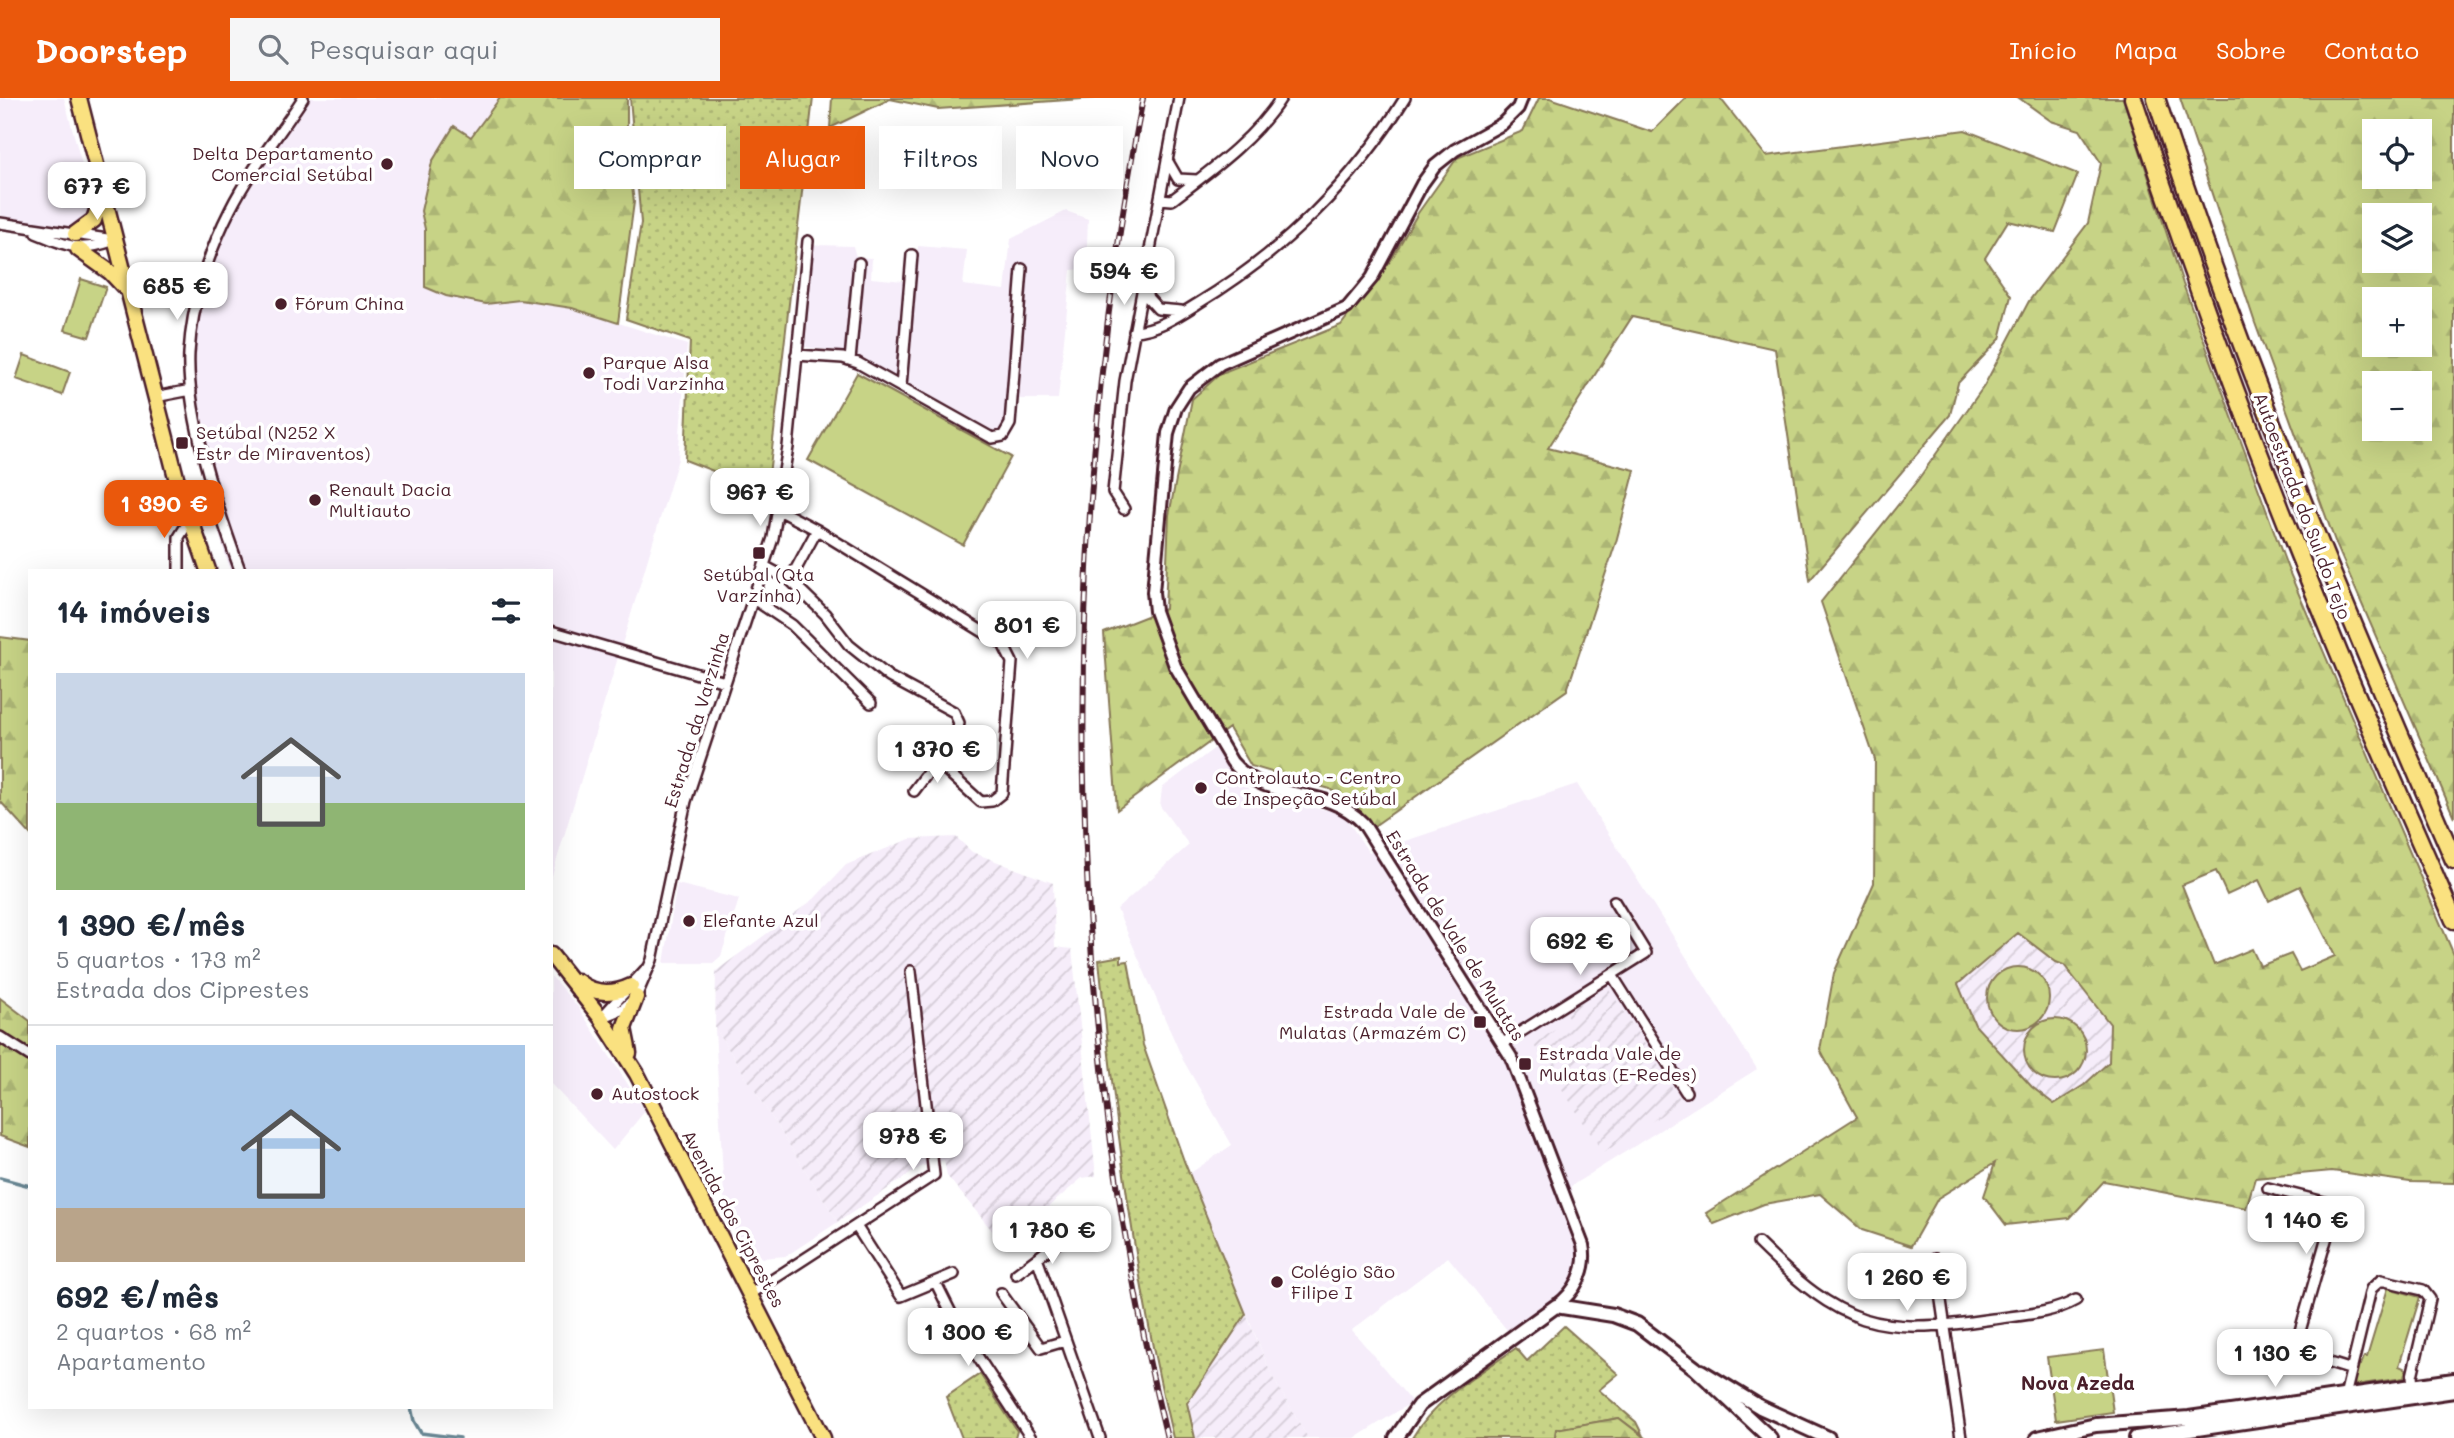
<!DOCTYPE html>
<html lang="pt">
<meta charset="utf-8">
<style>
:root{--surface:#fff;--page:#f6f6f7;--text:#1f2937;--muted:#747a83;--line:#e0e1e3;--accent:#ea580c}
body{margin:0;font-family:Mali,sans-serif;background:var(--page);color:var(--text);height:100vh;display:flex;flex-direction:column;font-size:26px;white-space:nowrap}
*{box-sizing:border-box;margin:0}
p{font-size:23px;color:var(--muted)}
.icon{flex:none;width:38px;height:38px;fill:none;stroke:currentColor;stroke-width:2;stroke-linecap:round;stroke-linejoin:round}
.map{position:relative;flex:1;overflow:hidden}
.sheet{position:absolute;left:28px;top:471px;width:525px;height:840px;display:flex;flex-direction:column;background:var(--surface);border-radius:0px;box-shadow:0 7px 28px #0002}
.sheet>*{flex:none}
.top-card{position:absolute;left:574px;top:28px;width:665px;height:63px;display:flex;gap:14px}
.buttons{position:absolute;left:2362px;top:21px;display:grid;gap:14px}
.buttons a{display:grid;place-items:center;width:70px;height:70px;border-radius:0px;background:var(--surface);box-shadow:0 7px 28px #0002;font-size:35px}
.price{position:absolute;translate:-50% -60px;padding:0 16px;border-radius:14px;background:#fff;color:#222;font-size:23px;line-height:46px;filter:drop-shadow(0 2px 4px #0008)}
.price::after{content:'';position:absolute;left:50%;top:42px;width:21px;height:16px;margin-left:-10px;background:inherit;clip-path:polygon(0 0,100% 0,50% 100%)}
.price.active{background:var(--accent);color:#fff}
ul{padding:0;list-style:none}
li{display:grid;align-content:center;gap:14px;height:371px;padding:0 28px}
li+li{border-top:2px solid var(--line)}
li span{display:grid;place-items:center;height:217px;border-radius:0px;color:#555}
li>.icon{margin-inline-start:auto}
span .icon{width:126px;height:126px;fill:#fffc;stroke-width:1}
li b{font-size:30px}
h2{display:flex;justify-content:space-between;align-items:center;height:84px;padding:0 28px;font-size:30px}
.tag{padding:0 24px;border-radius:0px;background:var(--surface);box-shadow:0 7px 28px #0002;font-size:24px;line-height:63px}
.tag.active{background:var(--accent);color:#fff}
header{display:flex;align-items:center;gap:42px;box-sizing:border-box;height:98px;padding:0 35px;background:var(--accent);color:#fff}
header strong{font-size:33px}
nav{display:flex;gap:38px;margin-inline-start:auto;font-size:24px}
.search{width:490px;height:63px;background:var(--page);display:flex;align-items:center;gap:18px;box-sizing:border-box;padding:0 24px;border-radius:0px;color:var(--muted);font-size:26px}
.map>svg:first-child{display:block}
</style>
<header>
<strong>Doorstep</strong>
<div class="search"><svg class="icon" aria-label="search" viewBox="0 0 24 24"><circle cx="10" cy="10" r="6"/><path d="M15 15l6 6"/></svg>Pesquisar aqui</div>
<nav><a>Início</a><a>Mapa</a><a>Sobre</a><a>Contato</a></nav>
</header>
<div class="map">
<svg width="2454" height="1340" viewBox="0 0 2454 1340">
<defs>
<pattern id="industrial-furrows" width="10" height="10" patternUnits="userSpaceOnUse" patternTransform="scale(1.75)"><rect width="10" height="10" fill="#f6edfa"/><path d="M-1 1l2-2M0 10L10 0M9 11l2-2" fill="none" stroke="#d4cbd6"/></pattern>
<pattern id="grass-dots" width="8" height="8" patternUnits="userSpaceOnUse" patternTransform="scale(1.75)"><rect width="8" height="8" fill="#c7d386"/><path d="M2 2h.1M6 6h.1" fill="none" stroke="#acb574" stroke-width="1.8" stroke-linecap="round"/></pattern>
<pattern id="forest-firs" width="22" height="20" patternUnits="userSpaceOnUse" patternTransform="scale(1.75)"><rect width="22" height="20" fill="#c7d386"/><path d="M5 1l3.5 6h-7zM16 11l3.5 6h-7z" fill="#acb574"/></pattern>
</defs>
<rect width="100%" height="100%" fill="#fff"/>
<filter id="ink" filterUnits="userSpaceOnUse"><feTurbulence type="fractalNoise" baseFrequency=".0143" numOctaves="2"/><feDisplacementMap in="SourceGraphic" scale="14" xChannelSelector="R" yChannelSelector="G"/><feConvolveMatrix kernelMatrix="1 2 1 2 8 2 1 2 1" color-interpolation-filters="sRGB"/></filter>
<g filter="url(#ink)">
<path fill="#f6edfa" d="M0 0H64L92 104 88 121 74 129 0 119Z
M295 0H500L471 39 453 29 421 113 446 198 486 206 520 202 572 210 687 247 678 361 551 781V472H231L226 460 198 361 186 308 183 259 187 215 195 183 232 96Z
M1066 113 1088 121 1086 171 1071 172 1058 301H1007L1004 329 995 335 844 254 805 249 813 147 853 148 856 159 872 160 871 180 915 184 918 148 967 152 963 187 1005 192 1011 141Z
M1216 649 1256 701 1342 714 1369 755 1577 686 1757 971 1571 1088 1579 1161 1577 1175 1561 1197 1511 1237 1448 1159 1352 1232 1412 1304 1355 1340H1308L1272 1278 1189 1076 1232 1047 1183 962 1117 811 1189 747 1160 708 1162 690Z
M677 786 739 801 721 858 713 865H664Z
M551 878 578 909 645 1013 613 1052 551 986Z
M715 930 838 1124 786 1158 762 1160 743 1148 725 1116Z"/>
<path fill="url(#industrial-furrows)" d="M956 739 972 754 1053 785 1055 849 1072 851 1096 1078 1082 1080 1004 1147 947 1078 944 1062 922 1068 838 1124 715 930 716 873 814 801 846 767 910 741Z
M2018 835 2056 864 2064 867 2111 926 2109 964 2084 987 2053 1006 2032 989 1975 927 1958 885Z
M1606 886 1682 1004 1603 1055 1533 946 1570 922 1564 913Z
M1246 1216 1272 1278 1308 1340H1195L1187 1305Z"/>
<path fill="url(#grass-dots)" stroke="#887958" stroke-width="2" d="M630 0H813L767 394 685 362 690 243 626 221 641 125Z
M1121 858V864L1128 863 1143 947 1184 1063 1246 1216 1187 1305 1195 1340H1173C1135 1183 1115 1023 1099 862Z
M1564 1228 1618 1276 1599 1292 1636 1324 1643 1338 1619 1320 1556 1331 1555 1340H1412C1435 1301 1479 1276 1516 1250L1527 1263Z
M980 1276 1017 1333 1015 1340H962L946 1299Z"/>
<path fill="url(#forest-firs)" stroke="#887958" stroke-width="2" fill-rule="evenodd" d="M500 0H627V51L634 104 618 225 572 210 520 202 486 206 446 198 425 189V131L421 113 432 64 454 28 471 39Z
M832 0H1096L938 11 890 1 830 30Z
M1539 0H1550L1652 34 1686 0H1720L1766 58 1965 32 2078 76 2055 134 2008 123 1985 160 2011 198 2000 241 1958 285 1950 317 1810 482 1775 251 1632 219 1548 350 1635 372 1616 444 1567 592 1374 728 1330 691 1251 668 1229 630 1117 712 1104 535 1165 511 1169 417 1192 301 1221 275 1341 227 1391 162 1418 115 1457 60 1523 33Z
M2019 0H2123L2183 186 2288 471 2454 857V1085L2410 1084 2332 1073 2255 1080 2246 1110 2104 1083 2070 1120 2006 1127 1984 1098 1995 1065 1938 1100 1911 1148 1862 1132 1820 1096 1764 1106 1714 1126 1706 1115 1857 1019 1820 952 1834 875 1874 785 1875 662 1821 504 1917 383 1984 288 2029 203 2088 125 2101 65 2080 32 2051 23ZM2216 773 2227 797 2259 782 2269 803 2300 788 2335 858 2300 873 2291 856 2260 868 2252 851 2214 867 2182 787ZM2018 835 2056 864 2064 867 2110 926 2109 964 2084 987 2054 1006 2032 989 1975 927 1958 886Z
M2180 0H2454V719L2336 446 2255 225ZM2375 33H2420V79H2375ZM2375 117H2420V163H2375ZM2375 201H2420V247H2375ZM2375 285H2420V331H2375Z
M0 539 30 543V736L0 703Z
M1987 900a31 31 0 1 1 62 0a31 31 0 1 1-62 0Z
M0 900 30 923V1049L0 1038Z
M2024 952a31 31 0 1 1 62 0a31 31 0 1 1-62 0Z
M1619 1320 1645 1340H1555L1556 1331Z"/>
<path fill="#c7d386" stroke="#887958" stroke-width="2" d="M81 181 106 189 89 239 65 232Z
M24 257 70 274 62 297 16 281Z
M857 275 1011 359 963 447 808 362Z
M2388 1190 2420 1199 2399 1268 2406 1271 2404 1280 2355 1287 2353 1282 2357 1266 2361 1267 2364 1259H2367Z
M2104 1252 2113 1314 2056 1322 2047 1259Z"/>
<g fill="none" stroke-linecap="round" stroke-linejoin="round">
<path stroke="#698794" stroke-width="3.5" d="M0 1080 30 1088
M411 1309 414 1323 421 1335 460 1340"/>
<defs>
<path id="minor" d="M1167 62 1178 81 1197 82
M1160 101 1172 102C1210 73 1255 41 1281 0
M0 125 114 142
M36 135C68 148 78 155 112 143
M1145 190 1148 200 1158 211 1181 213
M1134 233C1157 232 1178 218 1197 206 1282 155 1353 84 1405 0
M796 257 843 260 858 265 992 340 1003 338 1010 326 1022 171
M850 262 859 165
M901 288 912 157
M155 299 191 292
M1124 411 1113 394 1125 283 1179 0
M817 432 1003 546 1012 564 1002 695 992 703 981 704 936 663
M764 468 790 482 817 432 779 412
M179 472V439L189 423
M240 472C218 412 186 318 189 255 192 206 208 155 230 112 250 72 279 37 303 0
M790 482 825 516 849 547 889 579 954 614 959 625 957 636 914 693
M752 500 792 527 871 605
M551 533 725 584
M1612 877 1686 994
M601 920 623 911 636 899 652 862 686 703 773 440 788 349 808 143
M601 920 645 872
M0 939 30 958
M1503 945 1646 855 1614 803
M2268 1090 2336 1107 2294 1254 2349 1271
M856 1128 901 1198 954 1176
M1758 1145C1843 1229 1876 1238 1993 1221 2021 1217 2051 1216 2076 1202
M1037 1160 1100 1340
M1935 1161 1961 1340
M1016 1176 1069 1136
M936 1185 957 1227 1031 1340
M752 1195 934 1077 911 873
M1001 1195 1041 1250 1065 1243
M2345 1298 2371 1191 2381 1182 2423 1192 2430 1201 2412 1278 2413 1288"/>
<path id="tertiary" d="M1522 0 1518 10 1502 26 1455 52 1435 68 1422 86 1372 180 1347 210 1220 266 1189 290 1176 310 1168 335 1153 494 1155 513 1175 568 1232 664C1270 708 1323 684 1363 725L1511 959 1583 1147C1588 1172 1575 1194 1556 1208"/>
<path id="secondary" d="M1701 1273 1760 1309 1828 1340
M1396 1340 1419 1307 1556 1208 1613 1217 1637 1226 1695 1270 1770 1340
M2037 1340 2096 1327 2189 1320 2454 1282
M2136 1340 2454 1293"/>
<path id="primary" d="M79 0 176 379 208 472
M75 136 94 122 102 97
M78 151 110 174 125 190
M551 857 601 920 637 976 823 1340
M577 883C593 896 612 897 631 888
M629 955 624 930 636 899"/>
<path id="motorway" d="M2133 0C2195 188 2263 373 2339 555 2376 645 2416 733 2454 822
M2156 0C2239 260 2345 511 2454 762"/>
</defs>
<use href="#minor" stroke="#4a1f2b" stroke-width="14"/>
<use href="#tertiary" stroke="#4a1f2b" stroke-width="16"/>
<use href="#secondary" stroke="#4a1f2b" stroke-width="18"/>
<use href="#primary" stroke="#4a1f2b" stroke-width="19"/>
<use href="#motorway" stroke="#4a1f2b" stroke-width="21"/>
<use href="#minor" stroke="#fff" stroke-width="9"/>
<use href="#tertiary" stroke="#fff" stroke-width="10"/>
<use href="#secondary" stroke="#fff" stroke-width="12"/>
<use href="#primary" stroke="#fae180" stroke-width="14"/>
<use href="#motorway" stroke="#fae180" stroke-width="16"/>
<defs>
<path id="rail" d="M1143 0C1059 433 1061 911 1167 1340"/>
</defs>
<use href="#rail" stroke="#4a1f2b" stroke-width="6"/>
<use href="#rail" stroke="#fff" stroke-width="3.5" stroke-dasharray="10" stroke-linecap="butt"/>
</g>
</g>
<g fill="#4a1f2b" stroke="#fff" stroke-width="2.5">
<circle cx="387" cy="66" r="7"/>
<circle cx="281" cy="206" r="7"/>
<circle cx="589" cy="275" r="7"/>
<rect x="175" y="338" width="14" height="14" rx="3.5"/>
<circle cx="315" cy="402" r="7"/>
<rect x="752" y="448" width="14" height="14" rx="3.5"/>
<circle cx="1201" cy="690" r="7"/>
<circle cx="689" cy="823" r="7"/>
<rect x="1473" y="917" width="14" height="14" rx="3.5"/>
<rect x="1518" y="959" width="14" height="14" rx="3.5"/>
<circle cx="597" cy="996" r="7"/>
<circle cx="1277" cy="1184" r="7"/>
</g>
<g text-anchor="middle" stroke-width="7" stroke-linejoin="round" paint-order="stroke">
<g font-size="18" fill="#4a1f2b" stroke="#fff" text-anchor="start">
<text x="373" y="62" text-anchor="end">Delta Departamento<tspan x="373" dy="21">Comercial Setúbal</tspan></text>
<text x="295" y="212">Fórum China</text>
<text x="603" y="271">Parque Alsa<tspan x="603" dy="21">Todi Varzinha</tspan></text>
<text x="196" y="341">Setúbal (N252 X<tspan x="196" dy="21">Estr de Miraventos)</tspan></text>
<text x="329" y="398">Renault Dacia<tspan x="329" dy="21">Multiauto</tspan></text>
<text x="759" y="483" text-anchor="middle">Setúbal (Qta<tspan x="759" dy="21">Varzinha)</tspan></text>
<text x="1215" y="686">Controlauto - Centro<tspan x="1215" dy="21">de Inspeção Setúbal</tspan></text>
<text x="703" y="829">Elefante Azul</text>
<text x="1466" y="920" text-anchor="end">Estrada Vale de<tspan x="1466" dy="21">Mulatas (Armazém C)</tspan></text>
<text x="1539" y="962">Estrada Vale de<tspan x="1539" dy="21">Mulatas (E-Redes)</tspan></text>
<text x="611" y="1002">Autostock</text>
<text x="1291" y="1180">Colégio São<tspan x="1291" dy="21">Filipe I</tspan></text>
</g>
<g font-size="18" fill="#4a1f2b" stroke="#fff">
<text transform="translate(2302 408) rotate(69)" y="6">Autoestrada do Sul do Tejo</text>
<text transform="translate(697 622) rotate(-73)" y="6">Estrada da Varzinha</text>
<text transform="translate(1455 838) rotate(58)" y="6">Estrada de Vale de Mulatas</text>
<text transform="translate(733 1121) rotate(62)" y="6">Avenida dos Ciprestes</text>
</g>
<g font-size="19" font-weight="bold" fill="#4a1f2b" stroke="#fff">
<text x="2078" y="1292">Nova Azeda</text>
</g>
</g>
</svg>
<div class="buttons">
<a><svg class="icon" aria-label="locate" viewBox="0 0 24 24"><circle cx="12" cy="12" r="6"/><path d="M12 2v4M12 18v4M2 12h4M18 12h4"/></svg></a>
<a><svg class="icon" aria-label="layers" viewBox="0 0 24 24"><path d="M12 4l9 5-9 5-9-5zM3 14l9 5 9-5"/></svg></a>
<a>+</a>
<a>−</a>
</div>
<b class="price" style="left:97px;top:124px">677 €</b>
<b class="price" style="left:1124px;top:209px">594 €</b>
<b class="price" style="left:177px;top:224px">685 €</b>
<b class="price" style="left:760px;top:430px">967 €</b>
<b class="price active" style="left:164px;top:442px">1 390 €</b>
<b class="price" style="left:1027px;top:563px">801 €</b>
<b class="price" style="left:937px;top:687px">1 370 €</b>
<b class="price" style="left:1580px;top:879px">692 €</b>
<b class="price" style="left:913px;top:1074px">978 €</b>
<b class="price" style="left:2306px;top:1158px">1 140 €</b>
<b class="price" style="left:1052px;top:1168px">1 780 €</b>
<b class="price" style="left:1907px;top:1215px">1 260 €</b>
<b class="price" style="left:968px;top:1270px">1 300 €</b>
<b class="price" style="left:2275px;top:1291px">1 130 €</b>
<div class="top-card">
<a class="tag">Comprar</a>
<a class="tag active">Alugar</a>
<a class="tag">Filtros</a>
<a class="tag">Novo</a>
</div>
<section class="sheet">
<h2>14 imóveis<svg class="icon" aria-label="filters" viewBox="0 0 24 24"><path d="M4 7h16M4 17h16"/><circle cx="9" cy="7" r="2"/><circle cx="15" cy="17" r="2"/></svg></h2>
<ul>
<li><span style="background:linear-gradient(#c9d6e8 60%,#8fb573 0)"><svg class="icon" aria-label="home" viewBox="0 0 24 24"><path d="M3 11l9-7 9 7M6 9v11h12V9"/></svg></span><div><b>1 390 €/mês</b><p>5 quartos · 173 m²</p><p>Estrada dos Ciprestes</p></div></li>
<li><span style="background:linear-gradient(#a9c7e8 75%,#b9a48a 0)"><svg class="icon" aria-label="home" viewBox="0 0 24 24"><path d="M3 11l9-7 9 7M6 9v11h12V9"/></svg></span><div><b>692 €/mês</b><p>2 quartos · 68 m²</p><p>Apartamento</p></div></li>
</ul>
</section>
</div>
